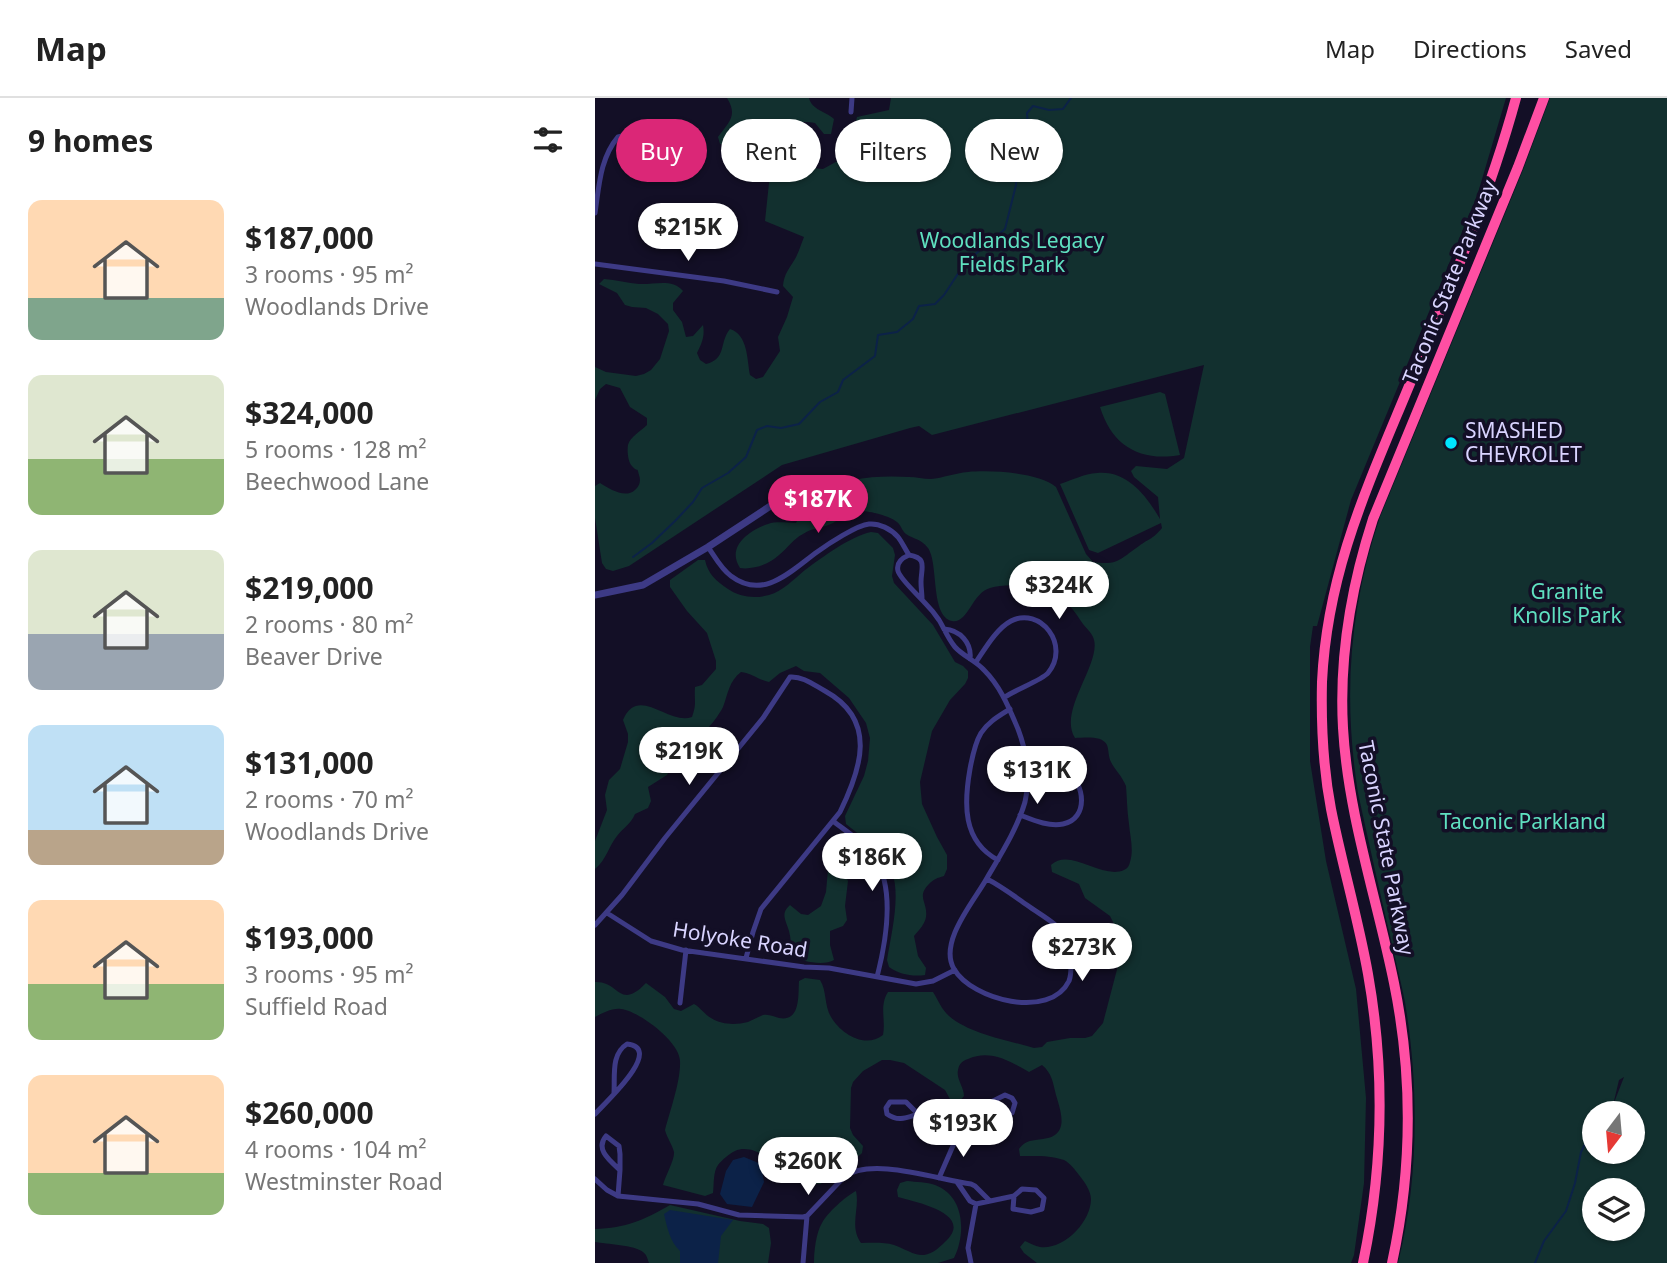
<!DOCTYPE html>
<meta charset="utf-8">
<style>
:root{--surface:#fff;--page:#f6f6f6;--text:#222;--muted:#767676;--line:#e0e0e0;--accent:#db2777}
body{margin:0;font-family:"Noto Sans",sans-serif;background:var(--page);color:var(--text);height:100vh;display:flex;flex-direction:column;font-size:26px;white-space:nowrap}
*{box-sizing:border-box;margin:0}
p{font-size:23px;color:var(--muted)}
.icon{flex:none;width:38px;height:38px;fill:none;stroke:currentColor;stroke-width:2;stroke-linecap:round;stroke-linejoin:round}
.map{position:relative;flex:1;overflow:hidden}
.details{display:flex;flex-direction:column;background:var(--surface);width:595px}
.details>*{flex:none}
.hud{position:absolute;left:21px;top:21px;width:665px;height:63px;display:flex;gap:14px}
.needle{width:46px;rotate:196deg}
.fabs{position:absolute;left:987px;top:1003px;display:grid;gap:14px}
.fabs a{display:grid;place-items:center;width:63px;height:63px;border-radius:50%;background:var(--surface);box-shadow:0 2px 5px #0004;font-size:35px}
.price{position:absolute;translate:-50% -60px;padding:0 16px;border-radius:24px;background:#fff;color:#222;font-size:23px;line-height:46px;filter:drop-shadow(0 2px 4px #0008)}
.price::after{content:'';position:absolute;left:50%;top:42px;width:21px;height:16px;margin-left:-10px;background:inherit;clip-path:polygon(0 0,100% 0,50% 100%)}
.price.on{background:var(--accent);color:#fff}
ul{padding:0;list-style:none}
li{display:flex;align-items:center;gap:21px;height:175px;padding:0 28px}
li span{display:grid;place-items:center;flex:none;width:196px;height:140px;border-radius:14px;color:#555}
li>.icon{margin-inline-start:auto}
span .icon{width:84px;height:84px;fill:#fffc;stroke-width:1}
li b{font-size:30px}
h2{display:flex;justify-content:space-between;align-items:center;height:84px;padding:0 28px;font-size:30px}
.pill{padding:0 24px;border-radius:32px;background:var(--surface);box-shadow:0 2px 5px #0004;font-size:24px;line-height:63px}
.pill.on{background:var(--accent);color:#fff}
header{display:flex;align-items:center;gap:42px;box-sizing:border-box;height:98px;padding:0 35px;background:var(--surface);border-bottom:2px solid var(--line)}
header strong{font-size:33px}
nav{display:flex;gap:38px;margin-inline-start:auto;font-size:24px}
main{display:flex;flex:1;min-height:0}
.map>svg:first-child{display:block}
</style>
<header>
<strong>Map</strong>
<nav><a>Map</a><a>Directions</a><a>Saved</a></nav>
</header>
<main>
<section class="details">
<h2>9 homes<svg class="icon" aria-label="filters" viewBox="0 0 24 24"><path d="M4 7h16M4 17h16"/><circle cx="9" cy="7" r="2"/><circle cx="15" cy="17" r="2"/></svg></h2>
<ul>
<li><span style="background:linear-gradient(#ffd9b3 70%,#7fa58c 0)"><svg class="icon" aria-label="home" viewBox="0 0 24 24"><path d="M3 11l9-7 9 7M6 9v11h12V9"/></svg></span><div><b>$187,000</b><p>3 rooms · 95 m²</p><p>Woodlands Drive</p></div></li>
<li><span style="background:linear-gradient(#dfe7d0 60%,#8fb573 0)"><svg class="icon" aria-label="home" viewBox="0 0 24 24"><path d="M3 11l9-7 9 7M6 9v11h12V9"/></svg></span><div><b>$324,000</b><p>5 rooms · 128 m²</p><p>Beechwood Lane</p></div></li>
<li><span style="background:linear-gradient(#dfe7d0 60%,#9aa5b1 0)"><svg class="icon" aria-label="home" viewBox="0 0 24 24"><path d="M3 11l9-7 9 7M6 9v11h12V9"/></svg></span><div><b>$219,000</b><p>2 rooms · 80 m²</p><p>Beaver Drive</p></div></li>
<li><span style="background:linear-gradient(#bfe0f5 75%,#b9a48a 0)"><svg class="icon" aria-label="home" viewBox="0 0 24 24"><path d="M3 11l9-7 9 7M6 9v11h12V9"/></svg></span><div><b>$131,000</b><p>2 rooms · 70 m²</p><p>Woodlands Drive</p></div></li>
<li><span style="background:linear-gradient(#ffd9b3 60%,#8fb573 0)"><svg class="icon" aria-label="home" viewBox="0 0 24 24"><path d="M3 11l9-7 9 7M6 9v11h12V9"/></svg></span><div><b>$193,000</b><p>3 rooms · 95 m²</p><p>Suffield Road</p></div></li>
<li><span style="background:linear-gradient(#ffd9b3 70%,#8fb573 0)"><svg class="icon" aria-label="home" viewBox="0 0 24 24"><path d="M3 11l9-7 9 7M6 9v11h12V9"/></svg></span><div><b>$260,000</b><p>4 rooms · 104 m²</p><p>Westminster Road</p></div></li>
</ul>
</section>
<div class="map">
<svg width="1072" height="1165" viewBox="0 0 1072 1165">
<rect width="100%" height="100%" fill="#130f26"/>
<path fill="#12302f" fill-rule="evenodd" d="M132 0H214C217 12 230 13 239 21L236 36H229L220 25C201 22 193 26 184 43L186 51 182 57 125 46 123 39C134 24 143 18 132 0Z
M296 0H911L882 98 756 402 722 528H718L715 549V663L731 763 761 891 771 1000 769 1085 759 1157 756 1165H442L429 1155 425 1149 430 1143C435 1145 440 1148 445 1149 469 1152 496 1124 496 1101 496 1093 489 1083 484 1077 480 1072 475 1065 469 1062 455 1057 440 1058 425 1058L424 1051C432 1041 437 1043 448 1041 475 1038 466 1014 461 997 458 985 457 975 447 967L434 974C415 963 395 951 373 961 367 963 364 966 363 972 361 981 369 989 369 998L364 1004 356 1003 350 992 309 965 295 962H287L268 973 258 984 256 990 255 1030 258 1037 268 1048 267 1055C262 1060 258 1060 252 1063 240 1068 233 1076 226 1086H220V1064L219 1057C201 1047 194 1059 183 1072L176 1070C174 1056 153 1047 140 1053 135 1055 126 1063 123 1067 118 1074 119 1086 118 1095L110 1098 68 1087C70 1079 80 1061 79 1054 77 1046 72 1040 70 1032 75 1013 86 982 85 963 85 944 44 913 26 911 17 910 8 915 0 919V884C25 883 24 913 51 885L70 899 79 911 86 913 99 906C106 910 109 916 116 920 127 927 141 927 153 924 158 922 163 919 168 917 175 916 179 919 184 920 206 924 203 897 204 883L210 880 225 882C232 893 229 907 236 919 246 936 270 951 288 937 291 922 284 908 293 894H338C343 902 347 912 354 918 375 936 412 942 439 950L447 949 452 944 475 940H490L497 938 508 925 525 860V838L515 818 490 800 484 786 457 774 456 767C475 749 507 782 529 772 533 770 534 768 535 764 539 752 535 738 534 726 532 713 532 700 531 688 527 678 520 672 516 664 513 658 514 652 512 647 507 637 489 640 480 640 462 612 509 563 498 539 496 534 491 530 488 526 483 519 478 510 471 505 452 490 419 483 395 490 377 495 373 526 357 523 335 518 344 466 333 450 325 440 320 442 311 436 307 433 306 427 302 424 295 418 275 413 266 413 253 413 248 419 238 425 230 430 218 429 208 436 198 441 193 450 184 457 175 466 158 472 145 470 131 449 154 432 173 426 182 423 192 425 201 425L204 419C201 406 209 401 220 395 248 380 282 377 314 379 321 379 328 381 336 381 348 380 360 375 373 374 395 372 444 374 461 389L491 456 498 464C523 468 525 461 544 448 555 440 558 441 567 430L566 425 503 455 494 452 465 386C477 382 489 376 502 375 533 372 552 399 565 421L563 399 539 379 536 373 541 368 572 371 589 360 609 267 337 337 324 328 315 330 187 367 34 468 18 473 11 471 7 465 0 420V388L5 385C15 391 30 401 40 392 45 388 46 382 44 377 42 368 43 375 37 368 33 364 32 353 33 347 35 339 46 333 52 327V320L35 309 25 290 11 286 5 291 0 302V269L11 274 41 278 49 276 56 272 65 261 74 233 73 226 63 216 51 210 37 209 30 207 22 195 4 186 9 181C21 182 33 185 44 186 59 187 77 180 88 193L78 205V212L87 224 91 239 98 238 108 227C110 238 107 245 102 255L105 262 111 266C132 261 124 244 135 231 153 237 152 261 155 277L161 281 168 279 185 253 183 239 192 219 198 199 188 188C189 176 194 171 200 161 204 154 206 146 209 139L170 123 176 66 228 71 248 60 253 54 262 19 294 12Z
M955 0H1072V1165H803C824 1081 824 989 810 904 806 884 801 865 797 846 785 796 774 745 763 695 748 599 754 511 785 419L928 72ZM1029 979 1015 1015H1038V1054H999V1015H1012L1019 1003 1024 982ZM999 1092H1038V1130H999Z
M565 294 570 296 585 357C545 364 517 348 505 309Z
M276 434 283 435 298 450 300 457 297 478 299 485 338 527 360 564 368 568 373 573V580L370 586 355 602 337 633 325 684 327 706 342 739 352 757V771L349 778C342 780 339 781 334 786 321 799 333 804 331 819 330 826 324 832 319 838L323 858 331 870 330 877C317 879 304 876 294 869L292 862C296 837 306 798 297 774 289 754 267 739 251 726L250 718 269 678 273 663 275 640 271 625 254 600 225 575 209 573 201 568 185 575 174 584C164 582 156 575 146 574 134 583 133 596 128 609 124 617 115 629 107 636 99 642 89 638 81 643L79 664 72 677 53 689 56 703 53 710 40 716C36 726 28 730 22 738 13 749 12 761 0 771V743L12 712 10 697 14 682 25 671 33 644V636L28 622C43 586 74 628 97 619 102 605 99 603 100 589L107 587 121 571V563L112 535 92 513 75 489V482L103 462H110C113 476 121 483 133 491 144 499 160 501 174 497 188 493 199 481 210 472 228 459 254 439 276 434Z
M241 745 247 750 244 764 253 783 250 808 252 822 248 828 235 833V847L239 862C229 868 206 864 197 857 196 849 196 840 194 833 191 822 185 816 195 807L206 816 213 817 226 808 231 794 235 749Z
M312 1083C321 1084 332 1084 340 1087 370 1098 371 1136 359 1160L343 1165H219C219 1153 221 1135 227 1125 232 1115 251 1098 261 1093 265 1111 254 1128 266 1145 277 1145 289 1144 299 1147 308 1150 320 1158 329 1157 338 1156 346 1148 352 1142 378 1115 320 1104 303 1099L302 1092 305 1085Z
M75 1107 145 1123 168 1126 174 1130 176 1145 173 1165H54C52 1160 52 1157 48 1154 40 1147 11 1146 0 1144V1131C31 1130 49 1122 75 1107Z"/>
<path fill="#0c2248" d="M149 1059 166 1066 169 1084 157 1109 132 1106 125 1096 131 1073 138 1062Z
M75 1112 138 1122 126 1138 123 1165H85V1153C75 1144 72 1129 69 1116Z"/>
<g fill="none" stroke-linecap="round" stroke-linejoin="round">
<path stroke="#0c2248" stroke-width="2" d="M38 459 57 445 80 423 98 404 107 390 133 375 151 359 162 332 172 328 186 330 204 326 225 304 243 294 248 282 280 258 283 237 302 234 318 221 324 208 340 206 349 197 370 165 410 131 421 87 422 67 426 43 433 30 432 15 438 8 454 12 468 11 476 0
M940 1165 949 1143 971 1113 980 1085 986 1054 990 1046"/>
<path stroke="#3d3a85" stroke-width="5" d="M256 14 257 0
M0 115C4 89 5 60 23 39L35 36 108 48
M0 166 129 183 182 194
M113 449C120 459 126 471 136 478 169 503 197 472 222 454 233 446 262 427 274 426 284 425 296 431 303 439 307 444 310 451 314 457 333 460 326 470 326 484 326 490 327 496 327 501
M314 457C307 460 301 465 303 473 305 481 324 498 330 505 335 510 340 516 344 522 349 530 353 541 360 549 368 558 381 563 389 572 406 589 414 610 423 631 432 655 436 679 430 704 422 731 406 756 392 780 380 802 343 844 359 871 377 902 455 922 474 883 476 878 476 872 476 867 477 858 476 849 472 841 463 825 447 818 432 807 419 798 406 788 392 781
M349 531C365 532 377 545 375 561
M381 564C390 551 401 531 416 523 445 508 476 547 453 575 447 582 420 592 410 599
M425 717C438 722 454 729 468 726 494 721 490 685 472 674L433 667
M238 723C252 734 270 745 280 760 300 791 291 844 282 879
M403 762C367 743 369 705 375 671 377 660 380 645 386 635 393 624 404 618 415 611
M12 815 56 843 87 852 209 869 234 870 321 886 338 883 360 872
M0 827 27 797 70 740 168 620 195 579C208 578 219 587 230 593 283 622 266 671 245 714L166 811 158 834 151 860
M85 905 91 852
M0 1016C10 1005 70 950 32 946 16 956 20 977 19 995
M323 1016C311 1020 303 1024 292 1016L291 1010 295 1004H311L323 1016 332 1014 367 1027
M367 1027 372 1023 417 1015 420 1005 417 1000 410 997 394 1005 389 1020
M11 1038 24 1048 25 1056V1072C14 1062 0 1051 11 1038Z
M344 1080 367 1027
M0 1081 12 1092 23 1098 103 1106 144 1117 208 1119 212 1118 249 1079C276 1058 344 1082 376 1086L380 1088 394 1102
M362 1084 375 1103 381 1106 419 1098
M427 1091 441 1092 449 1100 447 1111 436 1114 418 1111 419 1098Z
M23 1098 25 1072
M208 1165 212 1118
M376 1165 373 1150 381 1106"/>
<path stroke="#3d3a85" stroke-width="7" d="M0 497 48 487 113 449 212 384"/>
<path stroke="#ff4fa3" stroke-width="10" d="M768 1165C788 1070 790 972 773 876 763 820 747 766 736 711 728 669 726 626 727 584 732 478 769 396 809 300 850 202 893 103 921 0
M797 1165C817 1073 818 978 799 885 782 801 753 717 748 630 744 559 756 489 778 421L923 69 949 0"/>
</g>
<circle fill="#00e5ff" stroke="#130f26" stroke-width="2.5" cx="856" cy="345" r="7"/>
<g text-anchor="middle" stroke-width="7" stroke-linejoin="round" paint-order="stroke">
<g font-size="21" fill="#5fe0c0" stroke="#130f26">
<text x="417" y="150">Woodlands Legacy<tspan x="417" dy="24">Fields Park</tspan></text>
<text x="972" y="501">Granite<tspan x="972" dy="24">Knolls Park</tspan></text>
<text x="928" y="731">Taconic Parkland</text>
</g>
<g font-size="21" fill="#d9d4ff" stroke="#130f26">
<text transform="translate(855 184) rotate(-68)" y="7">Taconic State Parkway</text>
<text transform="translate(791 750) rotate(79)" y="7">Taconic State Parkway</text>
<text transform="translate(145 842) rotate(9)" y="7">Holyoke Road</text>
</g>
<g font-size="21" fill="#d9d4ff" stroke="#130f26" text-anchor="start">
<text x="870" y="340">SMASHED<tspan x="870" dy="24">CHEVROLET</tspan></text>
</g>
</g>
</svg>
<div class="fabs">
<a><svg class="needle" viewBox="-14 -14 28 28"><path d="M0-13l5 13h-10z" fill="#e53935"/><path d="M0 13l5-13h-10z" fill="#767676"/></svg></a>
<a><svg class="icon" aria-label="layers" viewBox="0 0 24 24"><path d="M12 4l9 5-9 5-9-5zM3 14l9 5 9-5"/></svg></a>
</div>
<b class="price" style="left:93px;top:165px">$215K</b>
<b class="price on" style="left:223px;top:437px">$187K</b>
<b class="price" style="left:464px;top:523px">$324K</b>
<b class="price" style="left:94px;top:689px">$219K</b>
<b class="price" style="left:442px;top:708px">$131K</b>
<b class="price" style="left:277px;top:795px">$186K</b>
<b class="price" style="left:487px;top:885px">$273K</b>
<b class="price" style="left:368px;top:1061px">$193K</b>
<b class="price" style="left:213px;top:1099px">$260K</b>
<div class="hud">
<a class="pill on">Buy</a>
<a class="pill">Rent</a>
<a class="pill">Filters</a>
<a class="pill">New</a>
</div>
</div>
</main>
